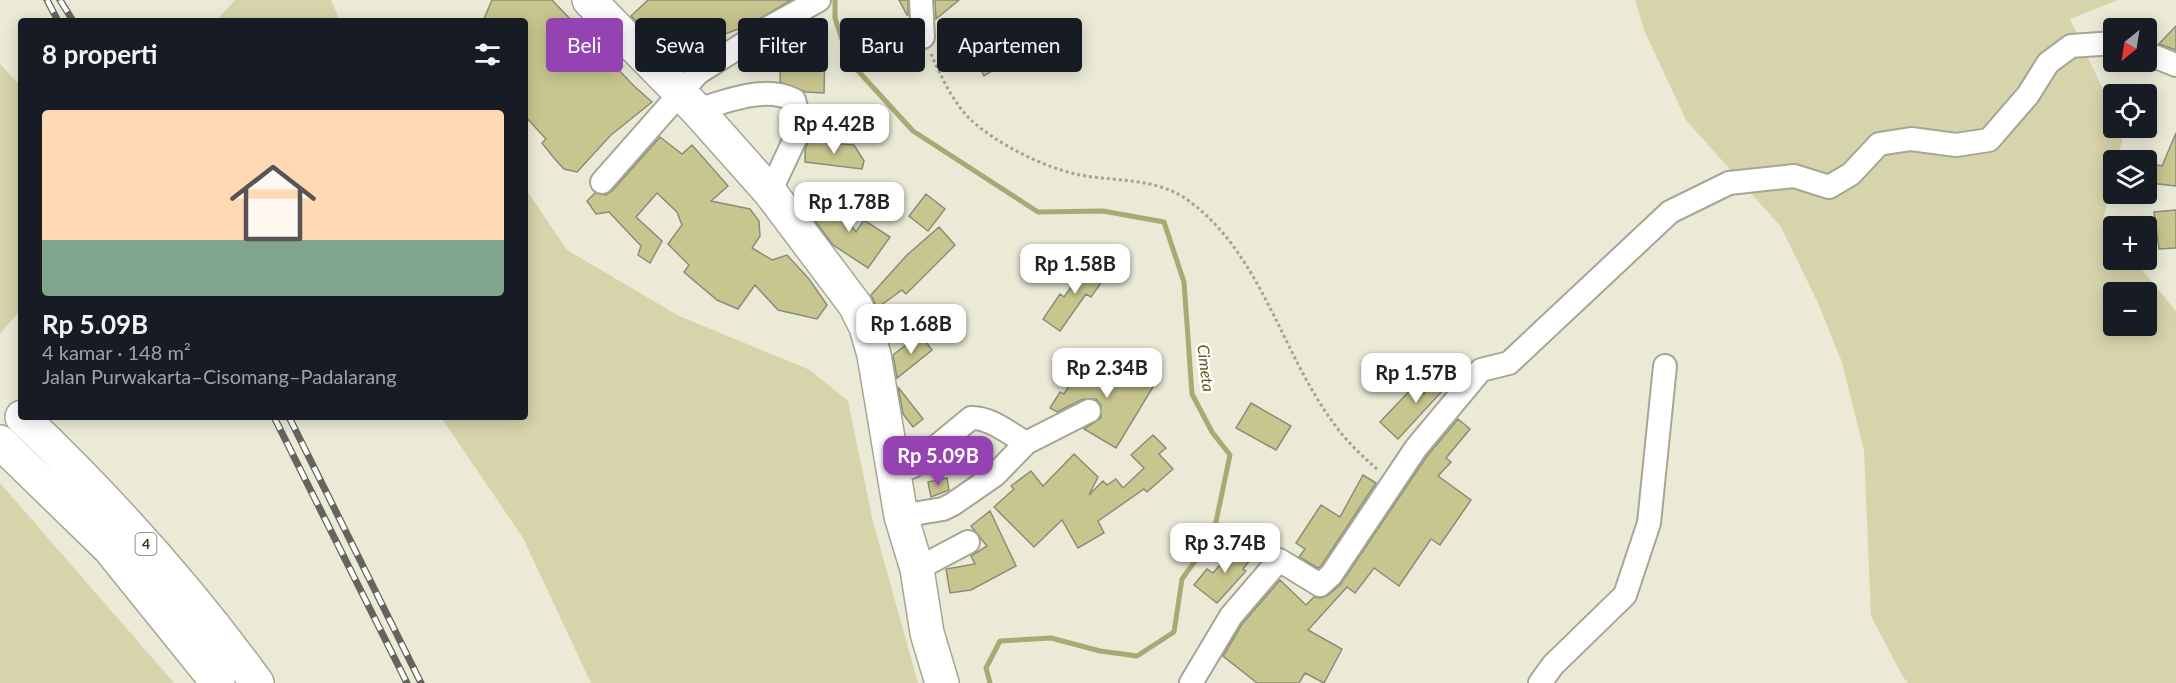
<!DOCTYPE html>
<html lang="id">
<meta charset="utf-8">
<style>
:root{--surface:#171b24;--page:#20242c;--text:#f1f3f6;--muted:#9ea1a6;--line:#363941;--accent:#9543b2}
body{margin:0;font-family:Lato,sans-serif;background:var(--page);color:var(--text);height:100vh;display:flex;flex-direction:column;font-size:22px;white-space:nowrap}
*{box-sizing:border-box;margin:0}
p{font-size:20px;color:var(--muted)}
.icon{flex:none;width:33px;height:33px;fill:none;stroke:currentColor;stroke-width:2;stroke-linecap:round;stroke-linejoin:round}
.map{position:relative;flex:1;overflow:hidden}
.drawer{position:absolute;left:18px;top:18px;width:510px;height:402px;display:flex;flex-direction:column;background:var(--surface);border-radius:6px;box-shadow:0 3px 15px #0003}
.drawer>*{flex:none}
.banner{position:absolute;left:546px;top:18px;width:570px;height:54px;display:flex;gap:12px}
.needle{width:39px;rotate:210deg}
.buttons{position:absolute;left:2103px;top:18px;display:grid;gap:12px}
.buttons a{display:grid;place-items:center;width:54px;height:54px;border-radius:6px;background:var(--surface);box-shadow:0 3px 15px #0003;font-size:30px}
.price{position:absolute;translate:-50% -51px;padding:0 14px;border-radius:12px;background:#fff;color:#222;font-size:20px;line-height:39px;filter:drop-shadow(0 2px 3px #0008)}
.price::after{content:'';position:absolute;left:50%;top:36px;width:18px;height:14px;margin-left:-9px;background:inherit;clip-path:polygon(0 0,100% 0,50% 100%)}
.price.on{background:var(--accent);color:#fff}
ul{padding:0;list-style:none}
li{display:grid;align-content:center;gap:12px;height:318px;padding:0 24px}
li+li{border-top:2px solid var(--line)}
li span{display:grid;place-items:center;height:186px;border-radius:6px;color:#555}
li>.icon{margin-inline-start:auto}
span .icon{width:108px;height:108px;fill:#fffc;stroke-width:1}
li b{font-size:26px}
h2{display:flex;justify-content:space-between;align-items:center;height:72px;padding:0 24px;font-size:26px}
.pill{padding:0 21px;border-radius:6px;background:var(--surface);box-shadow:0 3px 15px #0003;font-size:21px;line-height:54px}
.pill.on{background:var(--accent);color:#fff}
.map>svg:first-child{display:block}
</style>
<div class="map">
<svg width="2176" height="683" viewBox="0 0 2176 683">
<rect width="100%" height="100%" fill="#eaead7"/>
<path fill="#d5d4ab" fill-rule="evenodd" d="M235 0H331L340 21H216Z
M1635 0H2118L2070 19 2113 111 2114 128H2121L2124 133 2117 160H2114L2113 177 2103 221 2113 234 2114 260H2134L2176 311V683H1908L1903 677 1871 616 1864 450 1842 362 1817 301 1781 227 1686 120 1645 32ZM2114 292H2146V326H2114Z
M0 64 21 86V309L0 334Z
M525 188 567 250 679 316 810 370 848 401 873 522 918 683H591L523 538 441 417H525Z
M0 483 174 683H0Z"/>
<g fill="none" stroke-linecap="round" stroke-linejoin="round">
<path stroke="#aba973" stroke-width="5" d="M835 0V18L849 61 913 131 1038 212 1103 211 1164 222 1184 282 1192 394 1212 432 1230 455 1213 536 1182 579 1174 632 1137 656 1100 651 1051 638 1000 641 986 668 990 683"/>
</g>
<path fill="#c8c68f" stroke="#8c8c7a" stroke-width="1.5" d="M492 0H552L634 86 652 102 611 135 577 172 564 169 554 158 542 143 546 139 525 116V21H483Z
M648 0H791L749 25 720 36 713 31 677 54 655 24 644 29 631 16Z
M899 0H908V15H907Z
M935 0H959L936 19Z
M2176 26V50L2159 44Z
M987 43 1000 66 984 76 970 48Z
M807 45 825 46 824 93 806 92 780 82 781 54 807 55Z
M2176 133V186L2150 183 2152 164 2162 166Z
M660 137 682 154 692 145 728 186 711 201 750 209 759 221 760 236 752 248 772 260 787 255 809 279 827 305 817 319 778 310 755 285 738 309 717 300 684 272 689 265 668 244 682 225 677 212 657 193 636 217 662 241 650 263 638 255 641 246 609 212 596 214 587 201 595 193 606 195 612 191Z
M809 141 854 145 864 161 862 169 805 162V149Z
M926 194 945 209 928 231 909 216Z
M831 197 856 232 864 220 890 237 868 268 833 245 807 210Z
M2176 210V248L2159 249 2154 212Z
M939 227 955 245 906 294 902 290 877 308 871 295 907 255Z
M1091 260 1108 273 1091 297 1086 294 1060 331 1043 319 1060 294 1064 297Z
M920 334 932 350 897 378 893 355Z
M1088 356 1118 376 1123 368 1153 387 1116 448 1084 429 1101 418V405L1096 399H1083L1057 412 1050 408 1060 392 1064 394Z
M1440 366 1456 376 1398 439 1380 422 1415 385 1424 394Z
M898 387 923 419 913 427 903 414Z
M1251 403 1291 426 1276 450 1236 428Z
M1458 419 1470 429 1446 458 1451 462 1438 476 1471 500 1440 545 1431 539 1399 586 1374 568 1355 593 1347 587 1308 630 1342 649 1324 683 1305 673 1299 683H1257L1223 656 1242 624 1280 580 1306 605 1314 597 1321 598 1328 595 1340 585 1427 456Z
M1153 435 1166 448 1159 454 1173 469 1147 492 1144 489 1098 521 1104 533 1078 548 1062 520 1034 547 994 507 1014 489 1011 486 1031 471 1043 486 1074 454 1098 477 1089 495 1103 481 1107 485 1116 479 1123 488 1144 468 1131 455Z
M1363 475 1376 483 1321 566 1318 568 1299 557 1305 549 1296 543 1321 505 1340 517Z
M947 478 949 490 931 497 928 482Z
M990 511 1016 566 971 590 950 593 946 569 975 564 971 556 987 546 971 526Z
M1240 542 1254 555 1243 569 1246 571 1217 603 1194 585 1207 569 1213 573Z"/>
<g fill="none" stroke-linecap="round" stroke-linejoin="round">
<defs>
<path id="minor" d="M921 0 923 37
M2146 53 2176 65
M697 110C727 101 765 85 794 100L801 126 770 192
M602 182 698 73 770 27 819 0
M894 474 913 466 971 418C990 417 1010 434 1026 443
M901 516 943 509 953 504 995 475 1026 443 1089 411
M917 569 968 542
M1191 683 1231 616 1279 560 1320 585 1331 575 1416 448 1481 370 1509 363 1670 212 1729 183 1794 176 1829 187 1851 174 1879 144 1911 139 1956 145 1989 140 2028 95 2048 63 2071 46 2114 43
M1540 683 1553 665 1625 595 1649 523 1665 366"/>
<path id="highway" d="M589 0 697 110 770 192 855 305 866 327 874 355 901 516 917 569 927 633 942 683
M22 417C108 499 187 586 257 683
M0 442 109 548 218 683"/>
</defs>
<use href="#minor" stroke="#a6a694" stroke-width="26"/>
<use href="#highway" stroke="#a6a694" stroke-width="36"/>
<path stroke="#a4a495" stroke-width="3" stroke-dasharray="3 3" stroke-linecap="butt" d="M931 54C941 76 953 103 971 120 997 144 1045 168 1080 175 1116 182 1157 177 1189 201 1261 254 1281 351 1332 421 1345 440 1361 455 1379 471"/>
<use href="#minor" stroke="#fff" stroke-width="22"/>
<use href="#highway" stroke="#fff" stroke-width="33"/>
<defs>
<path id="rail" d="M47 0 58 21
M60 0 73 21
M274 417 407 683
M289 417 421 683"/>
</defs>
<use href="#rail" stroke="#65655a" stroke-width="7"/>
<use href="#rail" stroke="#fff" stroke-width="4.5" stroke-dasharray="14" stroke-linecap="butt"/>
</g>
<g text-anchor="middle" stroke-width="5" stroke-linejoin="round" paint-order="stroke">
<rect fill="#fff" stroke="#6d6d68" stroke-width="1.5" x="135.5" y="533" width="21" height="22" rx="4.5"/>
<g font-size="14" font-weight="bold" fill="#2f2f27">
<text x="146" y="549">4</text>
</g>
<g font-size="16" font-style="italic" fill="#5d5a1c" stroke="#fff">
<text transform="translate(1206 368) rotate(83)" y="6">Cimeta</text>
</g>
</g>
</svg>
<div class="buttons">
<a><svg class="needle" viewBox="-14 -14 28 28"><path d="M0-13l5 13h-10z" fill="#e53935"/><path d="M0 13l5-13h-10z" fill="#9ea1a6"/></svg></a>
<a><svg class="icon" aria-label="locate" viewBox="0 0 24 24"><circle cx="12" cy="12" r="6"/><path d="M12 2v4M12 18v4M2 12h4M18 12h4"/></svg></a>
<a><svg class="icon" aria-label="layers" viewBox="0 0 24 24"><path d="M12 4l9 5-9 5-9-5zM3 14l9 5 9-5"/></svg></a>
<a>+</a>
<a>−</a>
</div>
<b class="price" style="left:834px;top:155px">Rp 4.42B</b>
<b class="price" style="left:849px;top:233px">Rp 1.78B</b>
<b class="price" style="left:1075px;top:295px">Rp 1.58B</b>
<b class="price" style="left:911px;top:355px">Rp 1.68B</b>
<b class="price" style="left:1107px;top:399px">Rp 2.34B</b>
<b class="price" style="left:1416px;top:404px">Rp 1.57B</b>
<b class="price on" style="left:938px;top:487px">Rp 5.09B</b>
<b class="price" style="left:1225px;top:574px">Rp 3.74B</b>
<div class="banner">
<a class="pill on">Beli</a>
<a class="pill">Sewa</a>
<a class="pill">Filter</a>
<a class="pill">Baru</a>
<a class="pill">Apartemen</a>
</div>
<section class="drawer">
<h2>8 properti<svg class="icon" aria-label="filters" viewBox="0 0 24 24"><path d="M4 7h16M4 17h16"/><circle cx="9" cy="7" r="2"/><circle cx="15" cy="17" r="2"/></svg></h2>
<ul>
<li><span style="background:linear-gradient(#ffd9b3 70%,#7fa58c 0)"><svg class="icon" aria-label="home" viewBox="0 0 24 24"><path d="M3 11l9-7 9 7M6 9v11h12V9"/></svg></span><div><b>Rp 5.09B</b><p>4 kamar · 148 m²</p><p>Jalan Purwakarta–Cisomang–Padalarang</p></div></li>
</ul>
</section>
</div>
